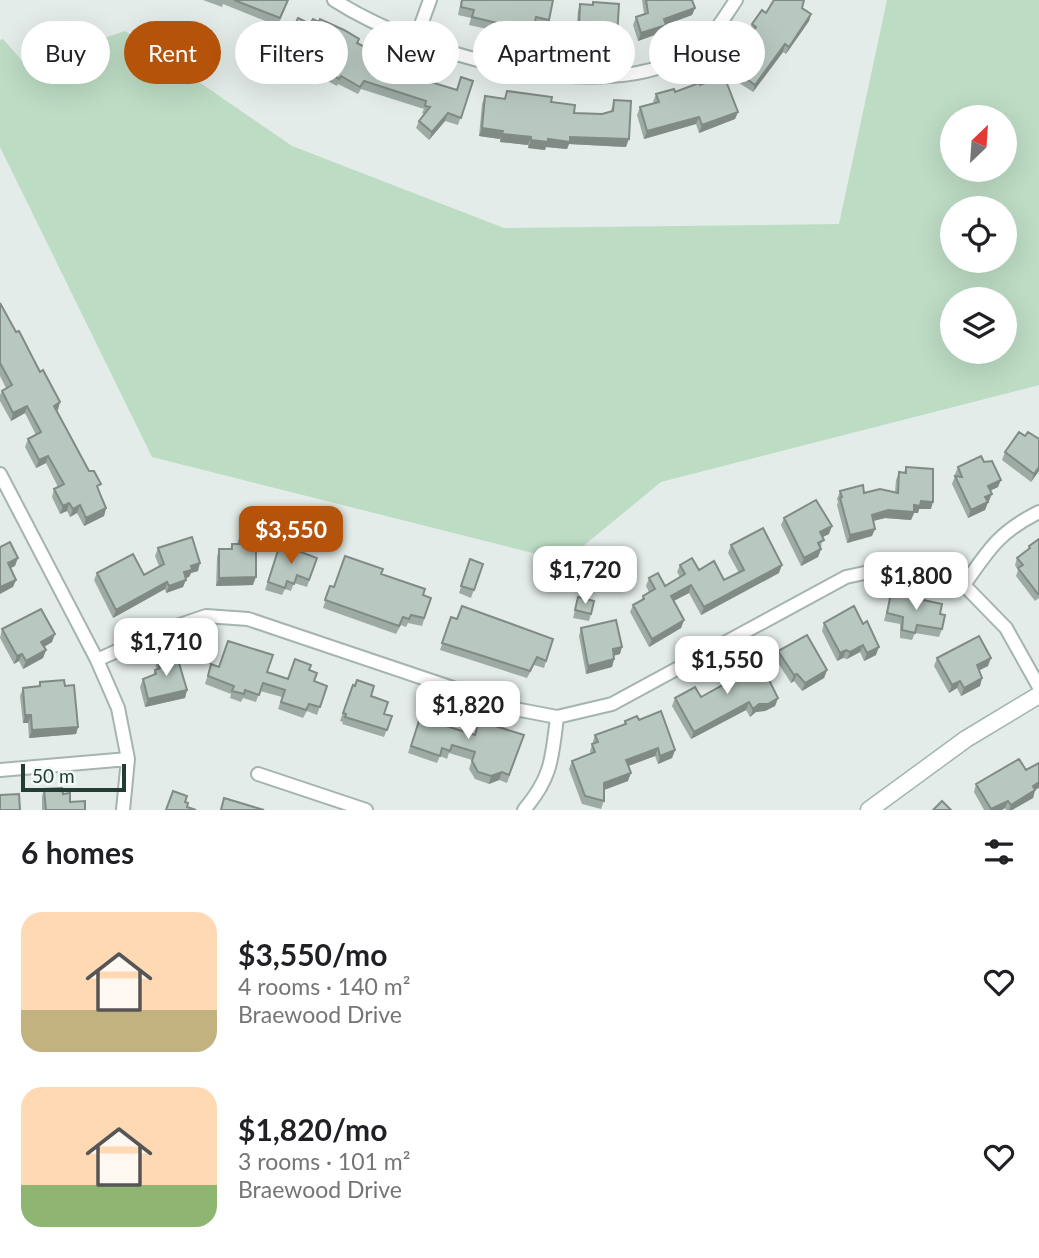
<!DOCTYPE html>
<meta charset="utf-8">
<style>
:root{--surface:#fff;--page:#f2f2f2;--text:#202124;--muted:#757577;--accent:#b45309}
body{margin:0;font-family:Lato,sans-serif;background:var(--page);color:var(--text);height:100vh;display:flex;flex-direction:column;font-size:26px;white-space:nowrap}
*{box-sizing:border-box;margin:0}
p{font-size:23px;color:var(--muted)}
.icon{flex:none;width:38px;height:38px;fill:none;stroke:currentColor;stroke-width:2;stroke-linecap:round;stroke-linejoin:round}
.map{position:relative;height:810px;overflow:hidden}
.side{display:flex;flex-direction:column;background:var(--surface);flex:1}
.side>*{flex:none}
.guide{position:absolute;left:21px;top:21px;width:998px;height:63px;display:flex;gap:14px}
.needle{width:46px;rotate:25deg}
.tools{position:absolute;left:940px;top:105px;display:grid;gap:14px}
.tools a{display:grid;place-items:center;width:77px;height:77px;border-radius:50%;background:var(--surface);box-shadow:0 7px 28px #0002;font-size:35px}
.scale{position:absolute;left:21px;bottom:18px;width:105px;box-sizing:border-box;padding-left:7px;border:4px solid #233d35;border-top:0;font-size:19px;line-height:24px;white-space:nowrap;color:#233d35;-webkit-text-stroke:5px #f3f9f6;paint-order:stroke}
.price{position:absolute;translate:-50% -60px;padding:0 16px;border-radius:14px;background:#fff;color:#222;font-size:23px;line-height:46px;filter:drop-shadow(0 2px 4px #0008)}
.price::after{content:'';position:absolute;left:50%;top:42px;width:21px;height:16px;margin-left:-10px;background:inherit;clip-path:polygon(0 0,100% 0,50% 100%)}
.price.on{background:var(--accent);color:#fff}
ul{padding:0;list-style:none}
li{display:flex;align-items:center;gap:21px;height:175px;padding:0 21px}
li span{display:grid;place-items:center;flex:none;width:196px;height:140px;border-radius:21px;color:#555}
li>.icon{margin-inline-start:auto}
span .icon{width:84px;height:84px;fill:#fffc;stroke-width:1}
li b{font-size:30px}
h2{display:flex;justify-content:space-between;align-items:center;height:84px;padding:0 21px;font-size:30px}
.pill{padding:0 24px;border-radius:32px;background:var(--surface);box-shadow:0 7px 28px #0002;font-size:24px;line-height:63px}
.pill.on{background:var(--accent);color:#fff}
.map>svg:first-child{display:block}
</style>
<div class="map">
<svg width="1039" height="810" viewBox="0 0 1039 810">
<rect width="100%" height="100%" fill="#e3ece8"/>
<path fill="#bddcc4" fill-rule="evenodd" d="M887 0H1039V385L661 482 565 561 152 457 0 147V40L3 39 26 65 125 31 292 146 504 228 839 224ZM952 117H1004V170H952ZM952 208H1004V261H952ZM952 299H1004V352H952Z"/>
<g fill="none" stroke-linecap="round" stroke-linejoin="round">
<defs>
<path id="minor" d="M334 0C415 52 592 106 682 58 688 55 696 52 701 47 715 34 725 16 736 0
M415 41 430 0
M0 474 97 660 118 708 128 759 123 810
M964 585C989 549 999 532 1039 512
M97 660 159 632 206 616 248 619 515 709 557 717 612 704 846 577 892 567 929 572 964 585 1006 628 1039 687
M0 770 128 759
M258 774 366 810
M524 810C552 777 552 758 557 717"/>
<path id="secondary" d="M869 810 966 739 1039 695"/>
</defs>
<use href="#minor" stroke="#a6b4af" stroke-width="16"/>
<use href="#secondary" stroke="#a2b7af" stroke-width="19"/>
<use href="#minor" stroke="#fff" stroke-width="12"/>
<use href="#secondary" stroke="#fff" stroke-width="16"/>
</g>
<path fill="#9eaba5" d="M203 0H288L278 26 223 4 222 7Z
M461 0H553L549 20 546 28 534 25 531 34 525 32 524 37 469 25 471 18 458 15Z
M642 0H692L695 8 692 15 665 25 663 32 638 41 633 25 636 17 644 14Z
M593 2 614 43 596 42 597 36 576 35 578 11 580 4 592 5Z
M802 8 811 14 809 21 786 54 783 52 753 92 733 79 736 71 743 61 738 57 741 49 752 34 749 32 752 24 766 13Z
M359 39 358 43 377 59 424 80 456 90 473 81 458 125 445 121 429 140 416 128 419 121 424 114 422 113 424 109 361 89 358 94 338 84 337 86 322 78 324 73 282 53 285 45Z
M700 85 738 112 735 119 699 133 696 124 644 139 637 115 640 107 654 104 653 102 656 94 675 92Z
M507 91 551 102 574 113 602 114 611 111 614 100 626 147 569 144 567 149 546 147 545 150 528 148V145L500 142V139L479 136 482 104 485 96 504 99Z
M0 303 11 324 60 402 56 411 106 508 104 516 84 526 77 513 70 517 67 511 60 514 52 497 54 489 58 487 46 463 36 468 25 447 28 439 36 435 25 413 11 421 0 401V395L2 391 6 388 0 376Z
M1005 452 1039 471 1031 482 1002 460Z
M984 462 998 487 990 491 989 501 988 502 985 510 968 518 952 484 955 476H956L955 474 958 467Z
M906 467 931 509H919L918 513H914L911 520 885 518 873 521 872 536 847 543 837 505 838 502 837 499 840 491 864 493 895 492 896 480 899 472H904Z
M784 518 829 534 822 537 821 549 818 557 801 566 781 525Z
M240 535 253 585 216 586 217 557 219 549H230L232 544H237Z
M1039 539V598L1035 601 1016 576 1018 570 1015 565 1017 558 1028 549 1029 546Z
M731 545 779 573 701 615 689 593 673 601 684 620 681 628 649 647 630 612 633 605 641 601 643 596 649 592 646 586 649 578 665 586 680 577 677 572 680 565 699 570 724 580 739 573 728 553Z
M158 548 198 571 191 573 189 577 186 578 183 587 166 593 165 589 113 618 94 580 97 573 144 575 159 566 155 556Z
M277 552 317 558 307 587 294 583 291 591 285 589 282 595 265 590Z
M470 559 483 564 471 598 459 593Z
M381 574 423 595 431 598 422 626 408 623 406 627 401 625 396 634 323 608 330 586 334 587Z
M891 593 940 614 942 629 939 637 915 633 912 640 900 638V624L884 621Z
M578 597 591 614 589 621 573 618Z
M854 606 876 655 864 661 860 652 847 659 843 658 837 661 822 631 824 623Z
M451 617 553 639 544 668 534 665 527 678 440 650Z
M581 628 620 654 614 656V659L612 667 586 674 579 636Z
M2 629 52 642 44 647 46 650 43 658 23 669 19 661 14 664 0 638Z
M778 651 827 670 824 678 802 691 794 681 791 683 775 658Z
M159 657 187 690 185 698 145 707 140 687 143 679 153 675 155 670 157 669 156 665Z
M937 658 988 666 979 670 982 678 980 686 961 696 957 688 949 693 934 666Z
M211 664 219 667 267 672 288 679 309 670 314 681 327 686 317 715 307 711 303 718 278 709 282 697 260 691 256 702 243 698 241 702 230 698 231 694 205 684Z
M723 672 744 673 778 698 775 706 765 711 756 712 750 717 746 710 691 739 672 706 675 698 701 697 723 685 720 680Z
M40 682 65 686 78 727 76 734 29 738 28 723H23L20 696 23 688 38 687Z
M355 686 371 696 384 714 392 716 384 737 342 724 343 722 340 721 350 692Z
M425 702 443 725 474 735H524L507 783 499 780 489 784 475 779 469 769 472 760 449 753 447 759 440 756 437 763 408 753Z
M639 720 675 750 672 758 658 764 655 756 628 766V781L604 790V801L601 809 582 804 569 769 572 761 591 754 590 751 595 735 623 725 625 721Z
M1026 770 1035 790 1033 798 1012 810H1006L1005 808 1002 810H984L974 792 976 784Z
M44 789 63 794 70 802 85 810H42V797Z"/>
<path fill="#818b86" d="M695 8 692 15 665 25 663 32 638 41 641 33 664 19Z
M811 14 809 21 786 54 789 47Z
M579 27 599 28 597 36 576 35Z
M599 34 617 36 614 43 596 42Z
M785 44 783 52 753 92 755 85Z
M738 112 735 119 699 133 702 125Z
M448 113 445 121 429 140 432 132Z
M699 117 696 124 644 139 647 131Z
M482 128 503 131 500 139 479 136Z
M502 134 531 137 528 145 500 142Z
M570 137 629 139 626 147 569 144 567 149 546 147 545 150 528 148 531 140Z
M60 402 58 410 51 414 54 406Z
M27 406 25 413 11 421 13 413Z
M48 456 46 463 36 468 39 460Z
M1039 467V471L1031 482 1034 474Z
M1001 480 998 487 985 493 988 486Z
M992 494 989 501 982 504 985 497Z
M921 501 933 502 931 509H919L918 513H914L911 520 885 518 869 522 872 515 914 505Z
M988 502 985 510 968 518 971 510Z
M69 503 67 511 60 514 63 506Z
M80 505 77 513 70 517 73 509Z
M106 508 104 516 84 526 86 518Z
M832 526 829 534 817 540 820 532Z
M875 529 872 536 847 543 850 535Z
M821 549 818 557 801 566 804 558Z
M18 558 15 566 5 571 8 563Z
M200 563 198 571 191 573 189 577 181 580 184 572 191 566Z
M782 565 779 573 701 615 704 607Z
M256 577 253 585 216 586 219 578Z
M16 580 13 587 0 594V587Z
M186 580 183 587 166 593 169 586Z
M167 582 165 589 113 618 116 610Z
M691 585 689 593 668 604 671 596Z
M684 620 681 628 649 647 652 639Z
M55 634 52 642 39 650 41 642Z
M863 645 860 652 847 659 850 652Z
M622 647 620 654 610 656 613 649Z
M879 647 876 655 864 661 867 653Z
M46 650 43 658 23 669 26 661Z
M846 650 843 658 837 661 840 653Z
M22 654 19 661 14 664 17 656Z
M991 658 988 666 974 673 977 665Z
M614 659 612 667 586 674 588 666Z
M827 670 824 678 802 691 805 683Z
M797 674 794 681 791 683 794 675Z
M982 678 980 686 961 696 964 688Z
M960 681 957 688 949 693 952 685Z
M187 690 185 698 145 707 148 699Z
M778 698 775 706 765 711 756 712 750 717 753 709 759 704Z
M749 702 746 710 691 739 694 732Z
M25 715H31L28 723H23Z
M78 727 76 734 29 738 32 730Z
M658 748 655 756 623 768 626 760Z
M675 750 672 758 658 764 660 756Z
M502 772 499 780 489 784 491 776Z
M631 773 628 781 601 791 604 783Z
M1039 782V788L1035 790 1033 798 1012 810H1009L1011 805 1033 786Z
M1008 801 1005 808 1002 810H991Z"/>
<path fill="#b8c7c0" stroke="#818b86" stroke-width="2" d="M234 0H288L280 18Z
M462 0H553L549 20 536 17 534 26 527 25 526 30 472 17 474 10 461 7Z
M646 0H692L695 8 664 19 666 25 641 33 636 17 648 13Z
M774 0H804L802 8 811 14 789 47 785 44 755 85 736 71 747 55 741 49 756 27 752 24 762 10 766 13Z
M593 2 619 4 617 36 599 34V28L579 27 580 4 593 5Z
M298 18 310 24 313 19 319 22 320 19 344 30 359 39 357 43 378 54 376 59 408 69 410 61 428 67 424 80 457 90 461 77 473 81 461 118 448 113 432 132 419 121 430 107 425 106 426 101 364 81 360 87 341 76 339 79 325 70 328 65 285 45Z
M724 76 738 112 702 125 699 117 647 131 640 107 659 102 656 94 674 89 675 92 699 83 700 85Z
M507 91 552 97 551 102 575 105 574 113 602 114 613 111 614 100 631 101 629 139 570 137V142L548 139V142L531 140V137L502 134 503 131 482 128 485 96 505 99Z
M0 303 16 332 19 331 40 372 43 370 60 402 54 406 89 471H94L101 484 97 486 100 494 106 508 86 518 80 505 73 509 69 503 63 506 54 489 64 484 48 456 39 460 28 439 41 432 27 406 13 413 2 391 12 385 0 363Z
M1019 432 1025 436 1028 432 1039 439V467L1034 474 1005 452Z
M981 456 984 462 992 461 1001 480 988 486 992 494 985 497 988 502 971 510 955 476 962 477 958 467Z
M906 467 933 469V502L921 501 920 506 914 505V512L888 510 872 515 875 529 850 535 840 498 842 497 840 491 863 485 864 493 880 489 898 493 899 472 906 473Z
M816 500 832 526 820 532 824 540 818 543 821 549 804 558 784 518Z
M763 528 782 565 704 607 691 585 671 596 684 620 652 639 633 605 644 599 643 596 655 589 649 578 658 573 665 586 685 574 680 565 692 558 699 570 714 561 724 580 744 570 731 545Z
M240 535 256 536V577L219 578V549H232V544H240Z
M192 537 200 563 191 566 192 570 184 572 186 580 169 586 167 582 116 610 97 573 133 554 144 575 164 564 158 548Z
M1039 539V593L1038 594 1018 568 1023 565 1017 558 1030 548 1029 546Z
M10 542 18 558 8 563 16 580 0 587V547Z
M280 544 317 558 309 580 297 575 294 584 287 581 285 588 268 582Z
M345 556 383 569 381 574 425 589 423 595 431 598 424 618 411 615 409 619 403 617 399 626 325 600 330 586 334 587Z
M470 559 483 564 474 590 461 586Z
M891 593 942 604 940 614 945 615 942 629 917 625 915 633 902 630 903 617 887 613Z
M578 597 594 601 591 614 575 610Z
M462 606 553 639 546 661 537 657 530 671 442 643 451 617 457 619Z
M854 606 863 624 867 621 879 647 867 653 863 645 850 652 846 650 840 653 824 623Z
M41 609 55 634 41 642 46 650 26 661 22 654 17 656 2 629Z
M616 620 622 647 613 649 614 659 588 666 581 628Z
M807 635 827 670 805 683 797 674 794 675 778 651Z
M979 636 991 658 977 665 982 678 964 688 960 681 952 685 937 658Z
M228 641 273 655 267 672 288 679 295 659 311 665 309 670 317 673 314 681 327 686 320 707 309 704 306 710 281 702 285 690 263 683 259 695 245 690 244 694 232 691 234 686 208 676 211 664 219 667Z
M176 653 187 690 148 699 143 679 156 674 155 670 160 668 159 657Z
M739 663 744 673 761 664 778 698 768 704H759L753 709 749 702 694 732 675 698 695 687 701 697 728 682 723 672Z
M64 680 65 686 74 685 78 727 32 730 31 715H25L23 688 40 686V682Z
M357 680 374 686 371 696 388 702 384 714 392 716 387 730 345 717 346 714 343 713 353 685 355 686Z
M425 702 448 710 443 725 475 735 479 721 524 735 509 775 502 772 491 776 478 772 472 761 475 752 452 745 450 751 442 748 440 756 411 746Z
M661 711 675 750 660 756 658 748 626 760 631 773 604 783V801L585 796 572 761 595 752 592 744 598 742 595 735 626 724 625 721 637 716 639 720Z
M1019 759 1026 770 1039 763V782L1033 786 1035 790 1011 805 1008 801 991 809 976 784Z
M62 788 63 794 70 793V802L85 801V810H46L44 789Z
M173 791 187 796 185 802 188 803 187 807 196 810H166Z
M19 794 20 810H0V795Z
M224 798 264 810H221Z
M942 801 951 810H933Z"/>
</svg>
<div class="tools">
<a><svg class="needle" viewBox="-14 -14 28 28"><path d="M0-13l5 13h-10z" fill="#e53935"/><path d="M0 13l5-13h-10z" fill="#757577"/></svg></a>
<a><svg class="icon" aria-label="locate" viewBox="0 0 24 24"><circle cx="12" cy="12" r="6"/><path d="M12 2v4M12 18v4M2 12h4M18 12h4"/></svg></a>
<a><svg class="icon" aria-label="layers" viewBox="0 0 24 24"><path d="M12 4l9 5-9 5-9-5zM3 14l9 5 9-5"/></svg></a>
</div>
<div class="scale">50 m</div>
<b class="price on" style="left:291px;top:566px">$3,550</b>
<b class="price" style="left:585px;top:606px">$1,720</b>
<b class="price" style="left:916px;top:612px">$1,800</b>
<b class="price" style="left:166px;top:678px">$1,710</b>
<b class="price" style="left:727px;top:696px">$1,550</b>
<b class="price" style="left:468px;top:741px">$1,820</b>
<div class="guide">
<a class="pill">Buy</a>
<a class="pill on">Rent</a>
<a class="pill">Filters</a>
<a class="pill">New</a>
<a class="pill">Apartment</a>
<a class="pill">House</a>
</div>
</div>
<section class="side">
<h2>6 homes<svg class="icon" aria-label="filters" viewBox="0 0 24 24"><path d="M4 7h16M4 17h16"/><circle cx="9" cy="7" r="2"/><circle cx="15" cy="17" r="2"/></svg></h2>
<ul>
<li><span style="background:linear-gradient(#ffd9b3 70%,#c2b280 0)"><svg class="icon" aria-label="home" viewBox="0 0 24 24"><path d="M3 11l9-7 9 7M6 9v11h12V9"/></svg></span><div><b>$3,550/mo</b><p>4 rooms · 140 m²</p><p>Braewood Drive</p></div><svg class="icon" aria-label="heart" viewBox="0 0 24 24"><path d="M12 20l-8-8c-3-5 5-10 8-4 3-6 11-1 8 4z"/></svg></li>
<li><span style="background:linear-gradient(#ffd9b3 70%,#8fb573 0)"><svg class="icon" aria-label="home" viewBox="0 0 24 24"><path d="M3 11l9-7 9 7M6 9v11h12V9"/></svg></span><div><b>$1,820/mo</b><p>3 rooms · 101 m²</p><p>Braewood Drive</p></div><svg class="icon" aria-label="heart" viewBox="0 0 24 24"><path d="M12 20l-8-8c-3-5 5-10 8-4 3-6 11-1 8 4z"/></svg></li>
</ul>
</section>
